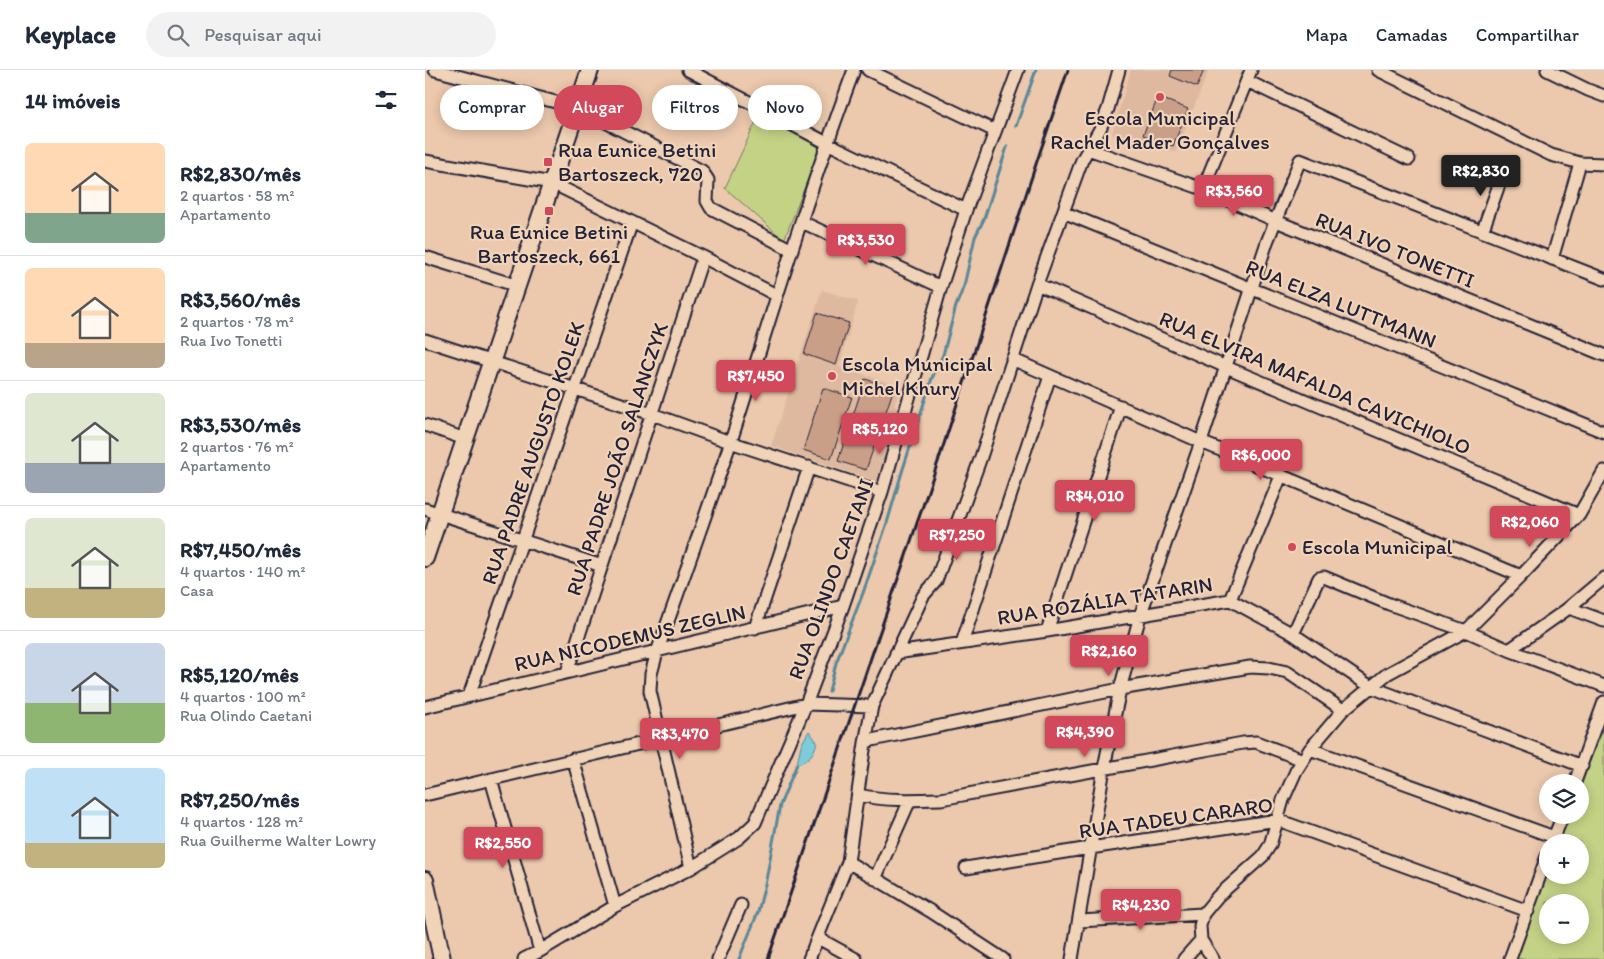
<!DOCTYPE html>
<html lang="pt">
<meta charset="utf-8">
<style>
:root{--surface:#fff;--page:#f2f2f3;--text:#1f2937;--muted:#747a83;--line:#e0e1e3;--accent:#d1495b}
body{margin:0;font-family:Itim,sans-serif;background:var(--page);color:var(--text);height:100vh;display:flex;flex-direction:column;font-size:19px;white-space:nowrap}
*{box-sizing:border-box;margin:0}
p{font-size:16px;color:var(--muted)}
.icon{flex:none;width:28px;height:28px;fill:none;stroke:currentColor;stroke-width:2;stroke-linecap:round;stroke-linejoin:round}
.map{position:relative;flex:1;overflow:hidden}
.panel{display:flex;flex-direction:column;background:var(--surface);width:425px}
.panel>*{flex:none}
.top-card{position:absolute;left:15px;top:15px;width:475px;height:45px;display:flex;gap:10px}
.buttons{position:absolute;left:1114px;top:704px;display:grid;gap:10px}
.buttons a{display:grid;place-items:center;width:50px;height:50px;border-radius:50%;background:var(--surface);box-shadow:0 2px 12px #0003;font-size:25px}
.price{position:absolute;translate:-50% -42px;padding:0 11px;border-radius:5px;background:var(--accent);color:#fff;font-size:16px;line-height:32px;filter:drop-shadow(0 1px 2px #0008)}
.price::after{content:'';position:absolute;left:50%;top:30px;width:15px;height:11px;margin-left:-8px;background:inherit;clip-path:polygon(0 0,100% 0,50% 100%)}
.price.selected{background:#222;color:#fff}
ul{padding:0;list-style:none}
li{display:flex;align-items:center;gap:15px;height:125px;padding:0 25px}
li+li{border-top:1px solid var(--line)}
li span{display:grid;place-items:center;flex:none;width:140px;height:100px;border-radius:8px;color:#555}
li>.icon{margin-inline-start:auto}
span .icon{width:60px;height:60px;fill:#fffc;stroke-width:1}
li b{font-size:21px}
h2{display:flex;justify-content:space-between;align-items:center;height:60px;padding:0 25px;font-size:21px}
.chip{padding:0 18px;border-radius:22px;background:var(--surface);box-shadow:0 2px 12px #0003;font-size:18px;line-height:45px}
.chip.selected{background:var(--accent);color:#fff}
header{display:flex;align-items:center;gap:30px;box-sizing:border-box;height:70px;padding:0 25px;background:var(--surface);border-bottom:1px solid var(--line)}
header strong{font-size:24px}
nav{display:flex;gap:28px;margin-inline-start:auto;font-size:18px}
.search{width:350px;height:45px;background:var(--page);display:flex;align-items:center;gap:12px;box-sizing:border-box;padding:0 18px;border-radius:28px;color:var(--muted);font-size:19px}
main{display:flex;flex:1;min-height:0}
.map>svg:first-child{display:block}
</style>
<header>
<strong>Keyplace</strong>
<div class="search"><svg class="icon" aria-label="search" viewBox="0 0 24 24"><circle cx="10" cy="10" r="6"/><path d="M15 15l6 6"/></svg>Pesquisar aqui</div>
<nav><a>Mapa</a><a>Camadas</a><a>Compartilhar</a></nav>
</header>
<main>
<section class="panel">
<h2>14 imóveis<svg class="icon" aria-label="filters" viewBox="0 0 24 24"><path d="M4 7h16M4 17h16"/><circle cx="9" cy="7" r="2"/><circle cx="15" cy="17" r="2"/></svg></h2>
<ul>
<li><span style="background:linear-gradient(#ffd9b3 70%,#7fa58c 0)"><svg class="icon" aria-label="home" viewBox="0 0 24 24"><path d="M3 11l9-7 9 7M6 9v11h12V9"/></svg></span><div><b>R$2,830/mês</b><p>2 quartos · 58 m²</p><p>Apartamento</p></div></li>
<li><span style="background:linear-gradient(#ffd9b3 75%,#b9a48a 0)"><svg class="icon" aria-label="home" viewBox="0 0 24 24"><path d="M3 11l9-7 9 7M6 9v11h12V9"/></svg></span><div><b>R$3,560/mês</b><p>2 quartos · 78 m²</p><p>Rua Ivo Tonetti</p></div></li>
<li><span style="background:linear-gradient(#dfe7d0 70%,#9aa5b1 0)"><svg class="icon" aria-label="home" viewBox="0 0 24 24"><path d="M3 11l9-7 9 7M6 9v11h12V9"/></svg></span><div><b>R$3,530/mês</b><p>2 quartos · 76 m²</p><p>Apartamento</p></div></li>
<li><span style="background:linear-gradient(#dfe7d0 70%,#c2b280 0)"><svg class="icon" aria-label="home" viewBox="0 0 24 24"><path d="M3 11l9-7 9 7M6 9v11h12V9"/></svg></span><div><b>R$7,450/mês</b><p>4 quartos · 140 m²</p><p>Casa</p></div></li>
<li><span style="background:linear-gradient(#c9d6e8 60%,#8fb573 0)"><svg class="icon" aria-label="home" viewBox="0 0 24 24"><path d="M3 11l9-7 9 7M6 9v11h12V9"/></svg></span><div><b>R$5,120/mês</b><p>4 quartos · 100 m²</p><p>Rua Olindo Caetani</p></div></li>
<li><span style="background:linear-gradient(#bfe0f5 75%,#c2b280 0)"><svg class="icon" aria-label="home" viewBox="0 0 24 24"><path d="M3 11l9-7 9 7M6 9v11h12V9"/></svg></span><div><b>R$7,250/mês</b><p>4 quartos · 128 m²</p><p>Rua Guilherme Walter Lowry</p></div></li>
</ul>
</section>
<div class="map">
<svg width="1179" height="889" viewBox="0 0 1179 889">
<rect width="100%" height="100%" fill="#ecc8ac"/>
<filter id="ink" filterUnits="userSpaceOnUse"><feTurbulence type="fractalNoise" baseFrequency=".02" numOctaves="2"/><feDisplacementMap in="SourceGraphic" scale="10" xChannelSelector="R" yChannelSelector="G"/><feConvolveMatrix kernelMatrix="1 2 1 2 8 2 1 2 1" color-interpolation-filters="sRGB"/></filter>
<g filter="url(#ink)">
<path fill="#deb99f" d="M706 0H784L751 82 693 72 687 63Z
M397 220 433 231 414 297 475 316 469 336 475 338 451 411 346 376Z"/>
<path fill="#c4d286" stroke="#737a60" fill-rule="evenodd" d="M335 43 395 78 359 170 300 118Z
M1179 657V889H1092L1122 803V805H1155V772H1133L1143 745H1155V716ZM1122 832H1155V865H1122Z"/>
<path fill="#7cccd9" stroke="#58889a" d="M384 661 392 672C389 684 384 690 372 694L376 675Z"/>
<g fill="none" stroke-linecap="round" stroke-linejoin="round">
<path stroke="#58889a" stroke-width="3" d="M591 56 611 0
M404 621 411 593 438 523 462 453 477 402 507 308 518 285 531 236 539 216 550 167 559 149 582 77
M314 889 333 842 341 810 355 735 372 694"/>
</g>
<path fill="#ca9f88" stroke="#22223b" d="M747 0H779L772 17 745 6Z
M733 27 763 39 748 76 718 65Z
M392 243 424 253 411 295 379 284Z
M440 309 469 318 441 400 413 391Z
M398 318 427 327 406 389 378 380Z"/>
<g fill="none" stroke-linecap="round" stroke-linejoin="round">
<defs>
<path id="street" d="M10 0 153 38 277 101 283 110 282 131 286 138 367 180
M263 0 402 73 541 140
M443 0 570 61
M953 0 1126 85 1155 93 1179 94
M1122 0 1163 20 1179 26
M822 11 984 89
M663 79 778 119 851 151 1179 285
M0 91 127 113 278 187 351 225
M778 119 826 0
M638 142 1179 362
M377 152 516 217
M1057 162 1079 101
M0 187 93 216
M1127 189 1155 93
M612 214 801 297 1154 445
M0 270 227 344 305 372 457 422
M587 289 776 372 1096 506
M0 355 40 369
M0 439 177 496
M805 530 856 406
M1144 538 1179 551
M330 558 384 397
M622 561 696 336
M868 564 894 508 899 507 964 534 1041 561 1084 580 1141 540 1179 508
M537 573 625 306
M1084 580 1179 616
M471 583 622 561 805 530 868 564 946 617 1157 696
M142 602 278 187
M44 626 207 152
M0 637 418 536
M440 673 447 670 695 619 825 597 844 598 862 602 918 640
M885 679 1129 767
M148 689 190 836
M66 709 115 881
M1150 712 1179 632
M0 725 381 634 447 636
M433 725C462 731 487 730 516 729L818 673 831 672 878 690
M1127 772 1138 745
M423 792 505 841 578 889
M266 798 225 621 226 604 232 582C257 512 282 442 306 371 346 247 383 122 429 0
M541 798 665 778 853 750 1103 841
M450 809 485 730
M654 851 778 844
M393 868 431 889
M99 889 115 881 190 836 266 798 314 768 330 753 381 634 418 536 457 422 516 217 541 140 593 0
M293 889 316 835
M384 889 423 792 440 673 447 636 498 526 511 511 556 387 612 214 657 90 675 59 683 39 694 0
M647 889 679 698 695 619 715 546 776 372 842 172 875 90 1179 209
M759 889 776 870
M788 889 776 870 775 856 778 844 793 826 838 786 845 775 858 730 871 701 885 679 918 640 962 604 1041 561 1096 506 1154 445 1179 401
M1085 889 1122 786"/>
<path id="secondary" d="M0 488 165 0
M0 810 17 889"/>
</defs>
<use href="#street" stroke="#22223b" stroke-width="15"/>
<use href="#secondary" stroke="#22223b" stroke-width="20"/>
<use href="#street" stroke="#f1d3b7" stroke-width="11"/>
<use href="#secondary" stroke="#f1d3b7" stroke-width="16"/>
<path stroke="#22223b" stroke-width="3" d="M343 889 515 386 615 82 643 0"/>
</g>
</g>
<g fill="#d1495b" stroke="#f1d3b7" stroke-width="2">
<circle cx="735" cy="27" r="5"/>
<rect x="118" y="87" width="10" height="10" rx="2.5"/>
<rect x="119" y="136" width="10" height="10" rx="2.5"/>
<circle cx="407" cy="306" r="5"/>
<circle cx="867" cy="477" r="5"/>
</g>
<g text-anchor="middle" stroke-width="4.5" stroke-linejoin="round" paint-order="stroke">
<g font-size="21" fill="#22223b" stroke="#f1d3b7" text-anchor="start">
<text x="735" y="55" text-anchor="middle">Escola Municipal<tspan x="735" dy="24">Rachel Mader Gonçalves</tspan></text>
<text x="133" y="87">Rua Eunice Betini<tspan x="133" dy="24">Bartoszeck, 720</tspan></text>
<text x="124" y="169" text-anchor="middle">Rua Eunice Betini<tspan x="124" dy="24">Bartoszeck, 661</tspan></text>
<text x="417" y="301">Escola Municipal<tspan x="417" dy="24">Michel Khury</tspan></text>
<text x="877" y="484">Escola Municipal</text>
</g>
<g font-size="21" fill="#22223b" stroke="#f1d3b7">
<text transform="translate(970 180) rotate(22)" y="7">RUA IVO TONETTI</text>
<text transform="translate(916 234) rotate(22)" y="7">RUA ELZA LUTTMANN</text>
<text transform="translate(890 313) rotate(23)" y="7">RUA ELVIRA MAFALDA CAVICHIOLO</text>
<text transform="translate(108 383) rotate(-71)" y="7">RUA PADRE AUGUSTO KOLEK</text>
<text transform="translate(192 389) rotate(-72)" y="7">RUA PADRE JOÃO SALANCZYK</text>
<text transform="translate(406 509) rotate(-70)" y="7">RUA OLINDO CAETANI</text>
<text transform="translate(680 531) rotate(-9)" y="7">RUA ROZÁLIA TATARIN</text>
<text transform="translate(205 568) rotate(-13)" y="7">RUA NICODEMUS ZEGLIN</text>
<text transform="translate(751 748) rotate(-8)" y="7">RUA TADEU CARARO</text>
</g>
</g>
</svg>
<div class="buttons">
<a><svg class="icon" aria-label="layers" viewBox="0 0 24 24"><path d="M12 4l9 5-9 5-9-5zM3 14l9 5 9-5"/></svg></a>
<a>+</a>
<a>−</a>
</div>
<b class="price selected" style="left:1056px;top:127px">R$2,830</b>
<b class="price" style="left:809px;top:147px">R$3,560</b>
<b class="price" style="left:441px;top:196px">R$3,530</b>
<b class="price" style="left:331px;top:332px">R$7,450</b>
<b class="price" style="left:455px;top:385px">R$5,120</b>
<b class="price" style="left:836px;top:411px">R$6,000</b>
<b class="price" style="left:670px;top:452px">R$4,010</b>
<b class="price" style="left:1105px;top:478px">R$2,060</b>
<b class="price" style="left:532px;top:491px">R$7,250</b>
<b class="price" style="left:684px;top:607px">R$2,160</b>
<b class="price" style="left:660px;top:688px">R$4,390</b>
<b class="price" style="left:255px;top:690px">R$3,470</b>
<b class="price" style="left:78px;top:799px">R$2,550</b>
<b class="price" style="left:716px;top:861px">R$4,230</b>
<div class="top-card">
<a class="chip">Comprar</a>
<a class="chip selected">Alugar</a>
<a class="chip">Filtros</a>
<a class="chip">Novo</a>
</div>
</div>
</main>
